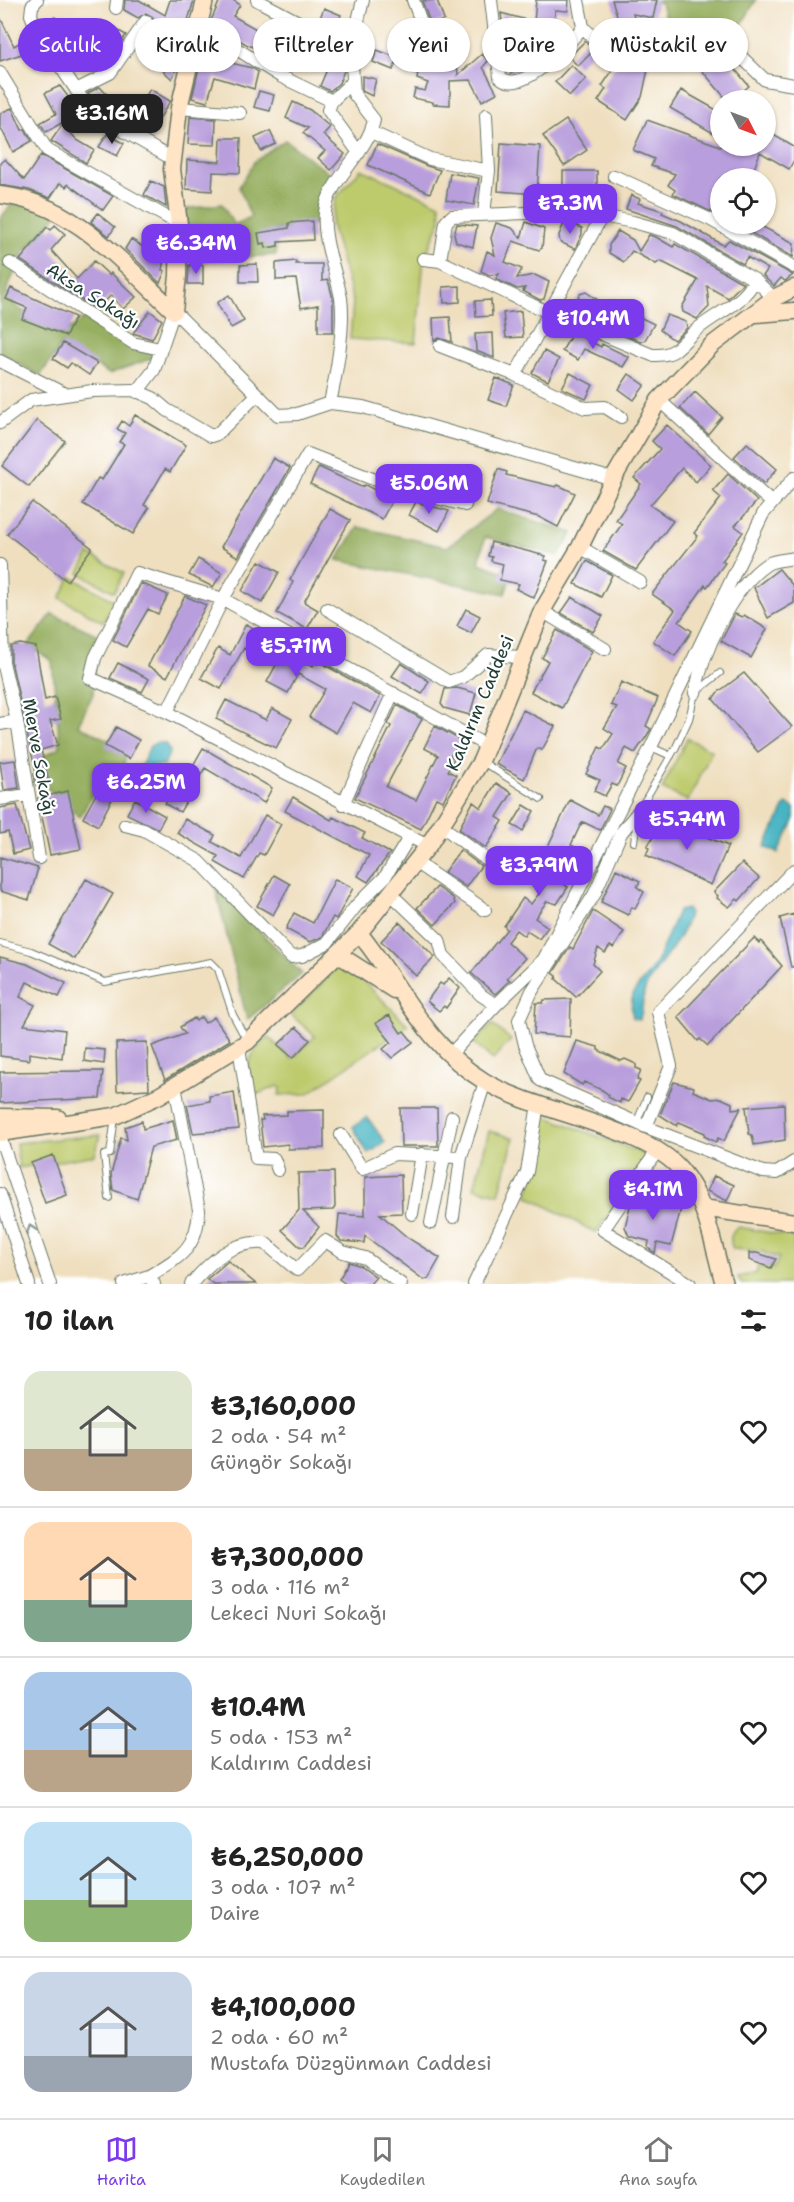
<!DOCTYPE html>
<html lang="tr">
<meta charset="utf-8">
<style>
:root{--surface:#fff;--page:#f6f6f6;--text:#222;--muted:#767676;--line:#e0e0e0;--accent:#7c3aed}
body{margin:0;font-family:"Shantell Sans",sans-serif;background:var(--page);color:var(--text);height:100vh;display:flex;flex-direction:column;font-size:22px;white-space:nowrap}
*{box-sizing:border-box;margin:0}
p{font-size:20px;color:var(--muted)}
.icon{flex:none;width:33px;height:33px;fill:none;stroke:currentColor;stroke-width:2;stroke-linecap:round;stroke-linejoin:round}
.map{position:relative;height:1284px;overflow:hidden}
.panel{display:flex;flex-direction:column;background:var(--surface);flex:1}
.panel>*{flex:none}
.banner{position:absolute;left:18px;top:18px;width:759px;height:54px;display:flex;gap:12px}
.needle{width:39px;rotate:132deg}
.buttons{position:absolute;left:710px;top:90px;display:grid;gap:12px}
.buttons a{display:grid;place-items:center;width:66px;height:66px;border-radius:50%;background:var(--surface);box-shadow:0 2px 4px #0004;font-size:30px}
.price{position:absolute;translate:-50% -51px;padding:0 14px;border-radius:12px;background:var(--accent);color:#fff;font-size:20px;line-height:39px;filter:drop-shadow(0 2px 3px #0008)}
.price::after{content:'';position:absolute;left:50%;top:36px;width:18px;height:14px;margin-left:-9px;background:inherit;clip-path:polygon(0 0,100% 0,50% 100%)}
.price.active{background:#222;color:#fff}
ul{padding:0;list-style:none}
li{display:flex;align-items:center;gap:18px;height:150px;padding:0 24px}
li+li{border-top:2px solid var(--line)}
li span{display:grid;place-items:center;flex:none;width:168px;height:120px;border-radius:18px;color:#555}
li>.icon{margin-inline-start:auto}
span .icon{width:72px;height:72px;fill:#fffc;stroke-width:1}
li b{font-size:26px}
h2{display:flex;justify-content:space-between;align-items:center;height:72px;padding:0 24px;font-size:26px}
.chip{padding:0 21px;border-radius:27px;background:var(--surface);box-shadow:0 2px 4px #0004;font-size:21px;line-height:54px}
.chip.active{background:var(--accent);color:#fff}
.tabs{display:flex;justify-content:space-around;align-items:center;height:84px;border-top:2px solid var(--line);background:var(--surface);font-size:16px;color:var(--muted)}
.tabs a{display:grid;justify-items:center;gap:3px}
.tabs .active{color:var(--accent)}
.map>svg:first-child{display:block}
</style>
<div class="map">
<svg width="794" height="1284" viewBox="0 0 794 1284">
<rect width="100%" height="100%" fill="#fff"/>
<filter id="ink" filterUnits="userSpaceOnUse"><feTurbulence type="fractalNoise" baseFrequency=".0167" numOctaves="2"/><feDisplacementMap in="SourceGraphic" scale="12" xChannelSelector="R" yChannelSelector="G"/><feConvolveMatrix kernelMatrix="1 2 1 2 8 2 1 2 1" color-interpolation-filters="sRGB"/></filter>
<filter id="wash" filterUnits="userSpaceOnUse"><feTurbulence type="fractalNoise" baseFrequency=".008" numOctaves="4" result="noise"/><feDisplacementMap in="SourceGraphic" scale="24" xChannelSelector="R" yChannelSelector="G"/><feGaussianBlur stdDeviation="1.35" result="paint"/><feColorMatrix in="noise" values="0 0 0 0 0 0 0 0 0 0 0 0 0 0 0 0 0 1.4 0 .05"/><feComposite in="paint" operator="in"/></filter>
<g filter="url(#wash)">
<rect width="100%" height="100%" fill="#efdfbf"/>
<path fill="#becb6d" stroke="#6e8450" stroke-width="1.5" d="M361 169 440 204 441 220 424 258 416 343 350 339 353 302 331 224 336 198Z
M89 554 124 573 114 592 79 573Z
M71 577 115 601 103 622 60 598Z
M687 738 712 751 688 801 662 789Z
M344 966 352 970 408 1025 307 1094 279 1095 281 1088 278 1086 252 1096C247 1065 244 1059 268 1037L292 1059 315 1036 291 1015 336 969Z
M492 1024 511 1040 493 1060 474 1043Z
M542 1115 647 1155 596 1233 528 1196Z
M489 1131 514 1138 499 1194 474 1188Z
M100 1135 95 1155 19 1168 16 1143Z
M738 1227 794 1237V1284H741L738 1277 757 1273V1266L774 1268 779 1258 760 1251 733 1249C729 1239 730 1234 738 1227Z"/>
<path fill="#96af60" stroke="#5a764a" stroke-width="1.5" d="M650 0H756L733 39 669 32 661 3Z
M285 140 334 177 320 223 275 230 276 255 186 261V209L222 204 234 225 251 217 239 187 254 162Z
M16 199 57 215 24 252 6 291 15 306 61 336 89 315 158 356 109 374 62 344 40 376 0 353V219Z
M497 509 573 533 558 556 485 537 479 563 511 575 505 594 337 560 358 527 447 547Z
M52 614 98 635 93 694 78 725 128 750 117 787 94 791 80 817 44 785 41 757 60 747 52 661 28 645Z
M215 886 302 974 247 1020Z"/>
<path fill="#47b4c2" stroke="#33787b" stroke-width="1.5" d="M156 743H165L170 751 164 766H152L149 772H143L141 767 150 746Z
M786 804 794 808V821L778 853 765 847Z
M687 909 689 913C682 943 661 959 647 985 640 997 645 1010 639 1020L633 1018C626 989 643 985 655 964 664 947 670 928 678 911Z
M367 1117 385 1142 368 1154 353 1127Z"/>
<g id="blocks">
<path fill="#b89edc" d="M125 0H139L165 15 170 0H194L185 31 179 26 162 49 179 63 172 79 138 47 152 30 153 17 146 13 138 18 124 10Z
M220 0H233L240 5 233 16 281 43 274 57 246 44 210 23Z
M437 0 444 20 431 25 422 1Z
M536 0H569L568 11 555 10 554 27H550V34L525 32 518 52 528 53 523 70 511 73 508 71 501 13 534 22Z
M612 0H657L653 18 633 14 637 30 623 34Z
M324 8 341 15 335 32 318 23Z
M0 17 14 46 31 36 47 61 35 69 25 53 0 61Z
M55 17 64 32 52 39 43 23Z
M117 30 126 35 104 67 100 69 92 57 73 70 64 56 80 45 83 50 96 40 104 52Z
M448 35 457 61 458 75 482 54 488 61 483 67 497 93 482 101 471 80 450 81V105L433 104V102L413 98 415 89 425 91 428 83 417 79 418 73H413L414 51 437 53 436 38Z
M585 41 594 50 578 66 569 57Z
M377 50 398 58 393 70 373 62Z
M203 51 215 56 214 59 252 68 258 72 254 89 215 77 207 102 192 98Z
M720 51 749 86 732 100H727L700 68Z
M634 56 649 65 642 97 627 120 598 101 606 89 602 86 614 68Z
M331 60 344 65V71L339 83 330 91 320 86Z
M571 65 586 79 570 96 555 82Z
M362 76 376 79 372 96 362 91Z
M60 86 84 118 68 130 77 140 94 150 86 163 51 141 65 121 46 132 40 123 56 114 45 93Z
M100 87 113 101 103 110 97 106 88 93Z
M150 89 170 101 149 136 133 127 146 106 141 104Z
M681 90 720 112V137L670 108Z
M259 91 274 95 270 111 254 107Z
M293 102 310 110 330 127 323 135 345 154 331 170 318 158 325 151 303 133 308 128 286 118Z
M12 108 22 130 25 129 32 141 13 152 0 126V113Z
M190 117 216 119 215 145 188 144Z
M566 120 587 150 564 166 543 136Z
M647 120 720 146H765V130L794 147V160L789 169 760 152 751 178H720V216L673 194 675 190 668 185 675 174 651 166 654 159 633 150Z
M270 131 276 144 261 151 255 138Z
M107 134 124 143 117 156 99 147Z
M221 138H241L240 173 213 172 212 191 186 189 187 160 220 162Z
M501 143 540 146 537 194 498 191Z
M377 144 427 166 440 170 430 193 368 165Z
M41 155 113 196 103 210 68 184 66 187 60 183 50 198 29 190 0 185V163L5 159 24 180Z
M563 171H597V195L563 194Z
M450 173 479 178 474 205 446 200Z
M151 181 164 187 166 207 144 195Z
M631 195 640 199 638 203 663 211 662 213 681 221 723 245 729 240 793 275 785 281 781 278 774 286 763 276 768 269 747 257 743 264 677 226 626 209Z
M98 213 115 227 109 236 91 222Z
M312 221 313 240 278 242V246L266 248 265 243 260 244 258 233 289 228V223Z
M565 221 582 228V234L575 249 560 242 559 235Z
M526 222 544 229 542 248 539 250 513 241 505 262 522 269 517 278 535 275 549 282 544 299 540 300 523 291 525 288 517 289 496 279 499 274 489 275 481 271 487 251 495 255 491 238 496 223 512 228 521 238Z
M457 224 477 226 473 247 456 242 454 234Z
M750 224H757L794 243 793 257 746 230Z
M55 225 65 234 51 250 77 279 94 261 109 275 111 273 136 297 123 309 111 295 97 310 20 260 47 227 51 230Z
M618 231 633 240 639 251 649 235 656 237 673 247 675 244 743 283 728 298 707 286 709 307 697 319 683 312 682 307 698 280 660 261 656 264 632 251 624 262 609 253V245Z
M131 239 148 250V245L166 248 162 270 165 271 160 283 125 249Z
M296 261V264H322V281L328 280 333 299V332H318V305L301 308 296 279 276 280V263Z
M257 264 258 282H240V265Z
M189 265H203V284H188Z
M460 286V302L444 303 443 287Z
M11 288 75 317 66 336 22 319 27 308 6 299Z
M586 292 607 306 613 304 654 324 645 340 641 342 570 310 580 294Z
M229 295 244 321 231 328 217 303Z
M491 300 492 316 476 317 475 301Z
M150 311 162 320 152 339 133 333Z
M521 311 523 337 506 338 503 313Z
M667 315 686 322 687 328 674 340 660 330Z
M450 317 452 342 439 338 434 341 433 318Z
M573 332 601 347 602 344 629 357 623 367 584 349 578 360 562 351Z
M493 333 494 358 476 351 475 334Z
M63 343 97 363 89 375 71 363 67 368 53 359Z
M544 351 559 359 548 381 532 373Z
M570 373 593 385 586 399 562 388Z
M629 374 645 385 634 400 619 389Z
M496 378 514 385 506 406 488 400Z
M695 392 722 417 708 434 680 408Z
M135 415 186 445 170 472 165 469 144 505 149 508 133 534 83 504 98 478 102 480 124 444 119 442 125 433 117 429 122 421 129 426Z
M37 420 65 441 29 487 2 466Z
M667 425 711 465 696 482 682 468 650 505 673 521 636 570 603 551 622 524 616 520 641 484 634 478 660 449 652 441Z
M747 443 777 469 764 484 734 457Z
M273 458 290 468 238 557 221 547Z
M319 467 361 487 365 485 393 499 382 519 310 484Z
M498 469 507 472 506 475 556 487 558 485 575 493 558 527 539 517 487 504Z
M728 474 757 501 735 526 743 532 722 561 725 563 707 587 705 585 679 622 692 631 675 656 653 641 675 610 652 594 698 536 694 533 721 498 713 491Z
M32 502 92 548 67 581 7 534Z
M416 502 449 511 439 531 409 515Z
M330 509 350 520 304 602 318 610 307 629 277 613 293 582 290 580Z
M491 542 546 556 544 560 548 561 534 598 516 589 519 584 500 580 503 564 491 561 492 557 488 556Z
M198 559 222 573 213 587 189 575Z
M259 561 279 572 262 603 242 591Z
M587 561 612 575 601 597 575 584Z
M779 569 794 587V603L768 618 754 588Z
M141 583 168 595 158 614 148 609 126 647 113 640Z
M185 596 206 605 167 677 148 666Z
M572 597 603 616 593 632 561 613Z
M466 609 480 616 471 633 457 626Z
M735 614 742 617 744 615 767 629 751 658 721 641Z
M246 624 277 641 274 645 313 666 316 660 380 696 371 713 353 703 336 733 309 717 325 689 298 674 288 693 267 682 276 665 244 648 221 689 201 678 218 648 230 655Z
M557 630 592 651 562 708 531 692 548 661 542 658Z
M20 644 36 647 45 700 55 697 61 719 50 721 58 745 41 750 49 783 36 785 34 774 36 773 11 661V646Z
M118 663 149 679 142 692 110 678Z
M401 663 429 681 422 694 392 676Z
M744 673 792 727 758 752 713 699 717 693Z
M621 682 658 698 646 726 651 729 646 737 635 753 626 748 618 764 626 768 617 786 612 784 605 796 594 791 600 780 586 774 599 747 603 749 613 734 604 728 617 707 611 705Z
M457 688 476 693 470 715 444 708 441 704 445 689Z
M226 700 266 720 272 708 292 719 276 748 216 719Z
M397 705 422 719 386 787 416 800 438 755 424 748 435 726 462 741 450 756 454 758 448 771 456 775 443 801 436 798 421 829 355 798 391 726 388 724Z
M523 710 555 726 542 750 537 748 524 779 496 764Z
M116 727 139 740 129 759 105 746Z
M203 748 272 788 264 803 205 768 180 812 165 804 183 774 187 776Z
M15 760 19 788 4 790 0 762Z
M496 783 512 793 497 817 503 821 486 848 459 829 473 802 481 808Z
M100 787 114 795 98 826 83 818Z
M68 791 81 849 50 855 38 798Z
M293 797 331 820 333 817 365 833 362 838 390 853 368 882 358 876 369 855 285 811Z
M135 799 165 816 158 829 127 814Z
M570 800 598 815 603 806 610 809 600 830 583 822 580 826 571 845 583 851 565 885 568 887 557 904 547 901 535 918 548 927 539 939 527 931 524 936 516 930 507 942 525 958 507 978 510 980 495 994 471 973 507 929 504 926 523 898 531 904 555 873 539 865Z
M17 805 29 850 13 854 8 832 0 834V808Z
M524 805 534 811 523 831 512 825Z
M265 815 281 824 264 855 259 853 244 879 215 862 218 856 177 833 185 819 215 835 212 842 241 858Z
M664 819 728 846 711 885 646 855 649 848 647 847Z
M460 850 481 866 466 887 444 872Z
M0 857 38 868 29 900 0 891Z
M742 863 759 878 739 901 737 899 729 907 717 898 718 896 714 892Z
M616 869 640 881 637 887 644 892 635 909 632 907 628 915 601 902Z
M274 875 290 884 273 915 257 906Z
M86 879 113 894 75 959 48 944Z
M335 879 353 888 339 914 336 919 333 917 322 937 310 942 286 929 294 913 313 923Z
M437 887 453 898 455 903 435 925 417 908Z
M593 911 624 932 614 948 610 946 605 953 598 948 593 964 600 971 576 997 556 979 557 976 553 973 570 947 573 949Z
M794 914V967H791L780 918Z
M399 922 435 957 416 976 381 941Z
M754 938 759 943 761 941 782 966 708 1046 700 1039 698 1041 678 1017Z
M0 957 27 964 66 983 59 997 27 982 20 997 35 1005 24 1025 65 1030 62 1058 29 1053V1060L0 1056Z
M449 978 460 988 446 1008 444 1006 439 1011 427 1001 440 983 443 985Z
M571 999 570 1037 534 1034 536 1003H543L544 1000Z
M389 1015 401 1033 404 1031 413 1042 392 1058 383 1049 391 1042 376 1023Z
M201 1017 205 1023 214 1017 230 1040 165 1080 152 1046 185 1034 180 1027 194 1018 196 1021Z
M296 1027 310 1040 293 1058 278 1045Z
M577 1041 598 1047V1050L621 1061 625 1059 636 1064V1068L641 1070 637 1080 640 1081 628 1102 621 1099 620 1103 608 1097 609 1095 602 1090 584 1082 582 1085 564 1074Z
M147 1042 149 1089 117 1091 116 1043Z
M85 1048 105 1050 104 1064 84 1061Z
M86 1071H103L100 1098 0 1103V1072Z
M674 1082 694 1087 693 1091 712 1099 721 1098 732 1103V1109L741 1108 724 1141 718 1138 716 1142 704 1136 705 1133 679 1122 677 1126 660 1115Z
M234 1092 239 1129 193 1133 187 1105 210 1101 209 1096Z
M784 1104 785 1140 754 1145 752 1135 749 1134 746 1107Z
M400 1108H437L438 1146H401Z
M324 1110V1148L288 1149V1144L263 1147 260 1120H263L262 1116 287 1115V1111Z
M173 1120 177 1140 151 1147 137 1199 113 1190 111 1174 121 1138 127 1140 125 1127 142 1121 143 1129Z
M53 1155 67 1195 45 1203 31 1163Z
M334 1172 335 1207 333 1210 303 1211 319 1227 304 1247 299 1246 282 1230 299 1210 298 1173Z
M401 1175 402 1213 380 1214 408 1238 440 1258 428 1279 424 1280 365 1236 364 1243 341 1241 337 1236 339 1214 365 1216V1177Z
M714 1176 734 1185 727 1201 707 1191Z
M641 1196 682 1205 671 1246 657 1243 655 1253 648 1248 649 1241 629 1236 625 1227 630 1206Z
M749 1253H757L776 1259 771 1268 749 1260Z
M228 1261 256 1284H213L207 1279Z
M349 1262 361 1266 376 1277 370 1284H346L339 1279Z"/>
</g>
</g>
<g filter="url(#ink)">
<use href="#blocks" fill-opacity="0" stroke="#687665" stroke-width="1.5"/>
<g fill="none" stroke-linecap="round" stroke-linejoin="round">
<defs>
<path id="lane" d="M651 747 671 756
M481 761 541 799
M634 842 638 812 676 747 689 719 695 693 720 673
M0 943 31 951 105 982 211 962 218 969 233 1015 247 1041
M636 1124 647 1097
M109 1198 104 1155 110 1154 115 1117"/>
<path id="street" d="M37 0 32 6 31 15 40 36 91 112 174 160
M257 0 351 50 363 0
M413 0 430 46
M491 0 500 77C522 97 568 44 583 27
M578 0 583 27 611 56C643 33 685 34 723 39L765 80 794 85
M116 8 117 0
M200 26 280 76 332 101 328 110 359 153
M0 73 47 150 179 224
M76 90 110 73 146 21
M332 101 352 82
M179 108 240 113
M371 132 430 159 489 171 486 115
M614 176 711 220 794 267
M484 214 489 171
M423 259 440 261 446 222 452 216 577 211 633 222 673 233 755 280 774 298
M440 261 532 305 652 355C660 355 668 355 675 350 682 345 688 337 695 331 717 312 741 306 755 280
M10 263 133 343 160 349
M440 346 515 375 602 216
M0 361 65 394
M515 375 585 408 605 407 621 417
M137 392 154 370 174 311 278 415 297 414 330 403 363 407 613 479
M659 400 772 503
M330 403C336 375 345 326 341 298 336 271 322 240 325 212 328 180 367 154 374 120L354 94 351 50
M0 423 31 400 92 391 134 390 153 398 167 410 211 436 217 434 257 395
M580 547 640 582
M0 565 3 662 17 721 39 858
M327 609 449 682 463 677 488 655 521 657
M542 611 605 649
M695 693C703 652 731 588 767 564 774 560 786 560 794 558
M167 712 223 599 308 454 399 489 465 505
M0 724 17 721
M0 799 27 795
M343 804 393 693
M638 812 621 833 594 895 532 991 519 1020 525 1045 540 1080 646 1127
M125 825 144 830 199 861 291 957 302 956 327 943 356 906 385 877 410 836
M442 826 508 876
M428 846 167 712 90 678 95 658 137 573 223 599 487 746
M415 862 485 910
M794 870 658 1012 671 1066 646 1127 763 1172 777 1173 794 1162
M392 895 439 940 443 955 481 995 496 1005 544 959 651 747 763 514 794 478
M239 1047 256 1158 274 1159 278 1170
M449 1056 496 1005
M341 1135 362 1169 394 1154 461 1157
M0 1137 50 1284
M657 1151 603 1230 690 1284
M0 1194 29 1284
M412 1214 422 1154
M453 1217 461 1157 485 1082
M431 1223 452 1117
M149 1276C180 1257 197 1249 199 1210L175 1086
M124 1284 149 1276 154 1284
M191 1284C210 1262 232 1240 265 1243L297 1270 325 1241 343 1252 365 1258 401 1284
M474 1284 527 1172 538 1104"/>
<path id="secondary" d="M0 195C73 202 123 264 174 311
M174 311 178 276 179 224 172 169 179 108 205 0
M756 314 794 311
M359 933C402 985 423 1044 484 1081 534 1112 646 1127 681 1170 707 1201 713 1246 724 1284
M339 955 394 990
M0 1117 58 1118
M0 1133 115 1116 160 1095 247 1042 359 933 428 846 481 761 542 611 580 547 613 479 659 400 712 345 774 298 794 288
M703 1208 794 1222"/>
</defs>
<use href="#lane" stroke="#687665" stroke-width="8"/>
<use href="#street" stroke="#687665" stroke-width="14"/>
<use href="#secondary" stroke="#687665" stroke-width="19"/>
<use href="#lane" stroke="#fff" stroke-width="6"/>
<use href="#street" stroke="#fff" stroke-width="12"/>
<use href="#secondary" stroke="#ffe4c6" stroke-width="16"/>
</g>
<defs><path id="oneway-chevron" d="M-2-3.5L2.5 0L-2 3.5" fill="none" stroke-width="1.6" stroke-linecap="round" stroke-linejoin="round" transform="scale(1.5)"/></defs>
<use stroke="#8f9e9a" href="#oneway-chevron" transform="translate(31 1229) rotate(-109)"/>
</g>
<g text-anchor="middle" stroke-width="4.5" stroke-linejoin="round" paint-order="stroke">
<g font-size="18" fill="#1f3d34" stroke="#fff">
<text transform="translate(93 296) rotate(32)" y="6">Aksa Sokağı</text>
<text transform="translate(480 703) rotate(-67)" y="6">Kaldırım Caddesi</text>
<text transform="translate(39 757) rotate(80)" y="6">Merve Sokağı</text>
</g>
</g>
</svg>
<div class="buttons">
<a><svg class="needle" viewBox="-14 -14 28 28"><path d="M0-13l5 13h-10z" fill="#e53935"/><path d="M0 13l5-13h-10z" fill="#767676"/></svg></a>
<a><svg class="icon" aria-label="locate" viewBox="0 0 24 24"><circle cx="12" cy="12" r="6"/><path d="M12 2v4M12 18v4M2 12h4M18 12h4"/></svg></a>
</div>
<b class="price active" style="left:112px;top:145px">₺3.16M</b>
<b class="price" style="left:570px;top:235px">₺7.3M</b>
<b class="price" style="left:196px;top:275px">₺6.34M</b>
<b class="price" style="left:593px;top:350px">₺10.4M</b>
<b class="price" style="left:429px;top:515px">₺5.06M</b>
<b class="price" style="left:296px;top:678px">₺5.71M</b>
<b class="price" style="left:146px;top:814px">₺6.25M</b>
<b class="price" style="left:687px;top:851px">₺5.74M</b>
<b class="price" style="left:539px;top:897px">₺3.79M</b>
<b class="price" style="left:653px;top:1221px">₺4.1M</b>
<div class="banner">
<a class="chip active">Satılık</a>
<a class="chip">Kiralık</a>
<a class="chip">Filtreler</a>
<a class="chip">Yeni</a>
<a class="chip">Daire</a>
<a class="chip">Müstakil ev</a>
</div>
</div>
<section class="panel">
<h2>10 ilan<svg class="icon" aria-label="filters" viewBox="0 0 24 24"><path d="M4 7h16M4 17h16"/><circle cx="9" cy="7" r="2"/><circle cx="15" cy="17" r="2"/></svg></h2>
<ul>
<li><span style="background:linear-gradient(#dfe7d0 65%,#b9a48a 0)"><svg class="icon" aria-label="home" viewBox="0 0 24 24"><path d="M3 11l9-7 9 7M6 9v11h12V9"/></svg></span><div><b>₺3,160,000</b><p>2 oda · 54 m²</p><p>Güngör Sokağı</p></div><svg class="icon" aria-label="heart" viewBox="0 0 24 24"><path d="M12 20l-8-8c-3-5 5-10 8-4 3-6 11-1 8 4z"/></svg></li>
<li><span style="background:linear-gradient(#ffd9b3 65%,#7fa58c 0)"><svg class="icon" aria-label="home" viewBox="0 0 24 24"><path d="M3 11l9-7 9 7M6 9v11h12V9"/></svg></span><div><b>₺7,300,000</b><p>3 oda · 116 m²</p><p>Lekeci Nuri Sokağı</p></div><svg class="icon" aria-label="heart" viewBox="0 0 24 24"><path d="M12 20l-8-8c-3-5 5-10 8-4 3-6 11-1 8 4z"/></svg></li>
<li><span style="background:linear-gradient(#a9c7e8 65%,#b9a48a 0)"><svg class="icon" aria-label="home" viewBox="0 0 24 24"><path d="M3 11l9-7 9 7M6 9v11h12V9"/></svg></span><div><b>₺10.4M</b><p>5 oda · 153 m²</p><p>Kaldırım Caddesi</p></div><svg class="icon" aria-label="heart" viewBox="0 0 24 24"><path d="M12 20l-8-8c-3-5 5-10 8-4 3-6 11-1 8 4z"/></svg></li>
<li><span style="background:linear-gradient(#bfe0f5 65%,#8fb573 0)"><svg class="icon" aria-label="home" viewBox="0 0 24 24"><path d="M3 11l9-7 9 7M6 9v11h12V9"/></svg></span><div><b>₺6,250,000</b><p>3 oda · 107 m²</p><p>Daire</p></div><svg class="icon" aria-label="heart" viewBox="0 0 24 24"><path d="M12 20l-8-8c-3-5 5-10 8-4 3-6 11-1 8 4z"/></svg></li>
<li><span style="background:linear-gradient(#c9d6e8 70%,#9aa5b1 0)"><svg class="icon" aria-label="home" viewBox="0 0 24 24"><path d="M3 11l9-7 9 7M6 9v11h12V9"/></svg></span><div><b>₺4,100,000</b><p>2 oda · 60 m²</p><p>Mustafa Düzgünman Caddesi</p></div><svg class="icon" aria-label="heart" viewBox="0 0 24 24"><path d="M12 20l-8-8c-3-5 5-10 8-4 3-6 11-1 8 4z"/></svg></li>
</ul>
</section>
<nav class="tabs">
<a class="active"><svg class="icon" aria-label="map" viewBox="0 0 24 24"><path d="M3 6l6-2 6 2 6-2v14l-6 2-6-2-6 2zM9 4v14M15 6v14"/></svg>Harita</a>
<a><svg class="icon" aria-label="saved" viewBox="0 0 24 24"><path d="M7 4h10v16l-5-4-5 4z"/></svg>Kaydedilen</a>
<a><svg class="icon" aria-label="home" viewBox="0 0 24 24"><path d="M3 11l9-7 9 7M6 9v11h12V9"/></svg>Ana sayfa</a>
</nav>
